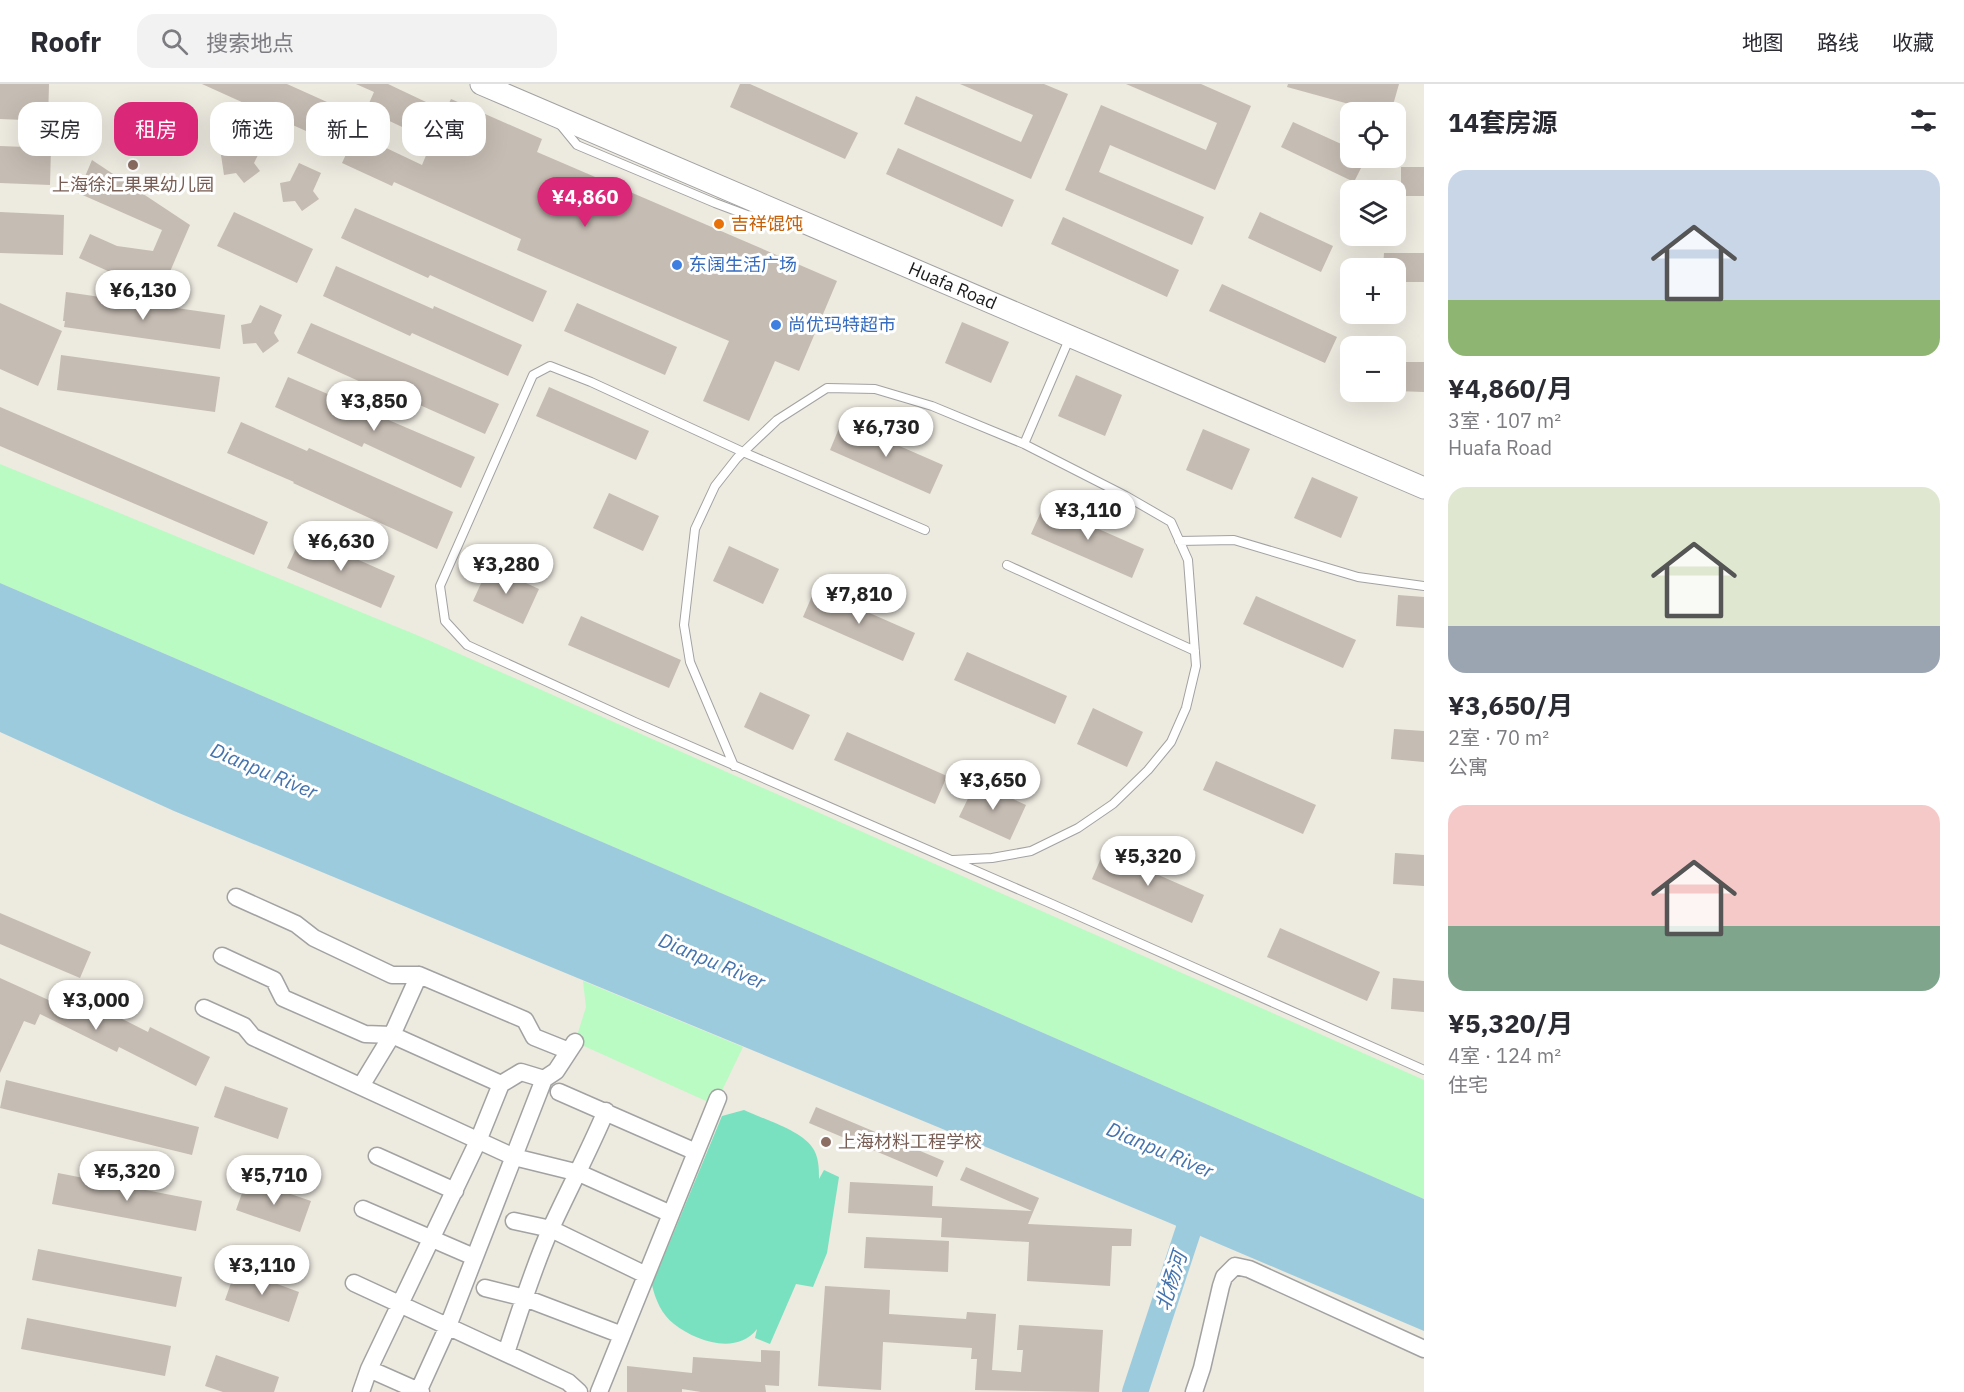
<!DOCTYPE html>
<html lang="zh">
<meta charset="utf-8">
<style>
:root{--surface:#fff;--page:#f2f2f3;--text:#2b2b33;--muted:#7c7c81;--line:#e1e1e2;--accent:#db2777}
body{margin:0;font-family:"IBM Plex Sans","Noto Sans SC",sans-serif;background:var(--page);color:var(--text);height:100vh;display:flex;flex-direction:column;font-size:22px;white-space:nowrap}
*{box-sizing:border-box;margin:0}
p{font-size:20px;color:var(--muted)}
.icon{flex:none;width:33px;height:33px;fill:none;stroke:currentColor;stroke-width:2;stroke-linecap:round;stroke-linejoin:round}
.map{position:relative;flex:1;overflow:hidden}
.panel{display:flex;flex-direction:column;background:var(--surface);width:540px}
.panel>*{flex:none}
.hud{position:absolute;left:18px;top:18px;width:570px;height:54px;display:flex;gap:12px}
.fabs{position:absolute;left:1340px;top:18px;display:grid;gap:12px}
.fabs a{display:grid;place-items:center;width:66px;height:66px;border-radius:12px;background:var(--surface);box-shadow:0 6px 24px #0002;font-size:30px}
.price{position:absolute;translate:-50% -51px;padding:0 14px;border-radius:21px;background:#fff;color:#222;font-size:20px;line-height:39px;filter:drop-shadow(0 2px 3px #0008)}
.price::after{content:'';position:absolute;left:50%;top:36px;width:18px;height:14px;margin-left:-9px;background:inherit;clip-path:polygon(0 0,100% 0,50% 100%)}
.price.selected{background:var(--accent);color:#fff}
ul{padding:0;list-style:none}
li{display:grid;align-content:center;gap:12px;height:318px;padding:0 24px}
li span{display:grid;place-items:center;height:186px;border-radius:18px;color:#555}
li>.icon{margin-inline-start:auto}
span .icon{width:108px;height:108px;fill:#fffc;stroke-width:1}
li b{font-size:26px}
h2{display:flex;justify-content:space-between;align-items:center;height:72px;padding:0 24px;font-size:26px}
.chip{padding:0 21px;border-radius:18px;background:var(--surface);box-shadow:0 6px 24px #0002;font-size:21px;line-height:54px}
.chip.selected{background:var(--accent);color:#fff}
header{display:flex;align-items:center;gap:36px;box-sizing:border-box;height:84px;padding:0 30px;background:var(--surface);border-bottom:2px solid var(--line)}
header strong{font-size:28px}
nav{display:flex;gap:33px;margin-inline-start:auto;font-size:21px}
.search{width:420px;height:54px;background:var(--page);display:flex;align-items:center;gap:15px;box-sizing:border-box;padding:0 21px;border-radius:18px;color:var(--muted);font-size:22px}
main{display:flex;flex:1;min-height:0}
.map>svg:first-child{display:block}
</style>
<header>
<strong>Roofr</strong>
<div class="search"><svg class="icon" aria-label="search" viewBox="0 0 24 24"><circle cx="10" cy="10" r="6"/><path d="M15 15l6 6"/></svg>搜索地点</div>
<nav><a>地图</a><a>路线</a><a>收藏</a></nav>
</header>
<main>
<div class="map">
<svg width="1424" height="1308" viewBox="0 0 1424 1308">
<rect width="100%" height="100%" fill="#edeae0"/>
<path fill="#b9fbc2" d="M0 380 419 552 1424 996V1115L865 871 0 499Z
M583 897 743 963 715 1021 575 958 586 923Z"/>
<path fill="#79e1bf" d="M744 1026C763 1035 800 1046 812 1063 819 1072 819 1085 819 1095L824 1086 839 1093 827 1169 813 1203 796 1200 770 1260 755 1254 757 1245C737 1271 697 1258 674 1240 662 1231 655 1215 652 1201L722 1032Z"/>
<path fill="#9dcbde" d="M0 499 865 871 1424 1115V1247L1165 1137 174 727 0 648Z"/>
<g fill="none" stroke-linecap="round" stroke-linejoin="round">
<path stroke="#9dcbde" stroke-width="26" d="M1135 1308 1199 1114"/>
</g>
<path fill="#c5bcb3" d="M0 0H49L48 37 0 35Z
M202 0H287L347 27 340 42 422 81 432 57 366 26 374 8 356 0H388L445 27 451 15 542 55 537 68 837 197 799 287 775 277 749 337 703 317 729 257 517 166 521 155 394 98 392 102 342 79 348 66Z
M740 0H750L858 49 845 75 730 23Z
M960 0H1044L1068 10 1031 95 904 40 916 12 1021 58 1033 31Z
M1126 0H1201L1251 22 1215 106 1110 61 1099 88 1204 133 1192 161 1065 106 1101 21 1206 66 1217 39Z
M1288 0H1399L1391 28H1378L1287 3Z
M1293 38 1350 64V74H1366L1354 98 1281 63Z
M240 51 263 61 254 79 260 87 244 99 236 89 224 91 221 71 232 70Z
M0 62 51 64 50 101 0 99Z
M898 64 1014 116 1002 143 886 90Z
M92 76 190 141 166 197 110 188 79 174 90 150 117 162 153 167 162 146 78 109Z
M299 79 321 89 313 107 319 115 302 127 295 117 283 118 280 99 290 97Z
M1401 83H1424V112H1401Z
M355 124 547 207 533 238 430 191 428 194 341 154Z
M0 128 64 131 63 171 0 169Z
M234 128 313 165 297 199 217 162Z
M1260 128 1333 162 1321 188 1248 154Z
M1063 133 1179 186 1167 213 1051 160Z
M1384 169H1424V198H1395V184H1383Z
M336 182 433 225 434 222 522 261 508 292 412 249 410 252 323 212Z
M1222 200 1337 253 1325 279 1209 227Z
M66 208 225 231 220 265 64 243 65 237H63Z
M0 219 62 247 38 302 0 285Z
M577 219 677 263 665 291 564 247Z
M260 221 282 231 274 249 279 257 263 269 256 259 243 260 241 241 251 239Z
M962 238 1009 258 991 299 945 279Z
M311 239 499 320 485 350 386 306 385 309 297 269Z
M61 271 220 293 215 328 57 306Z
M1395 278H1424V308L1395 307Z
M1076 291 1122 311 1105 352 1058 332Z
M288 293 475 373 461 404 364 359 362 363 275 323Z
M549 303 649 347 636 376 536 332Z
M0 323 268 438 254 471 0 362Z
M842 337 943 381 930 410 830 366Z
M241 338 307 367 309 364 453 428 437 465 293 399 294 398 227 369Z
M1203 345 1250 365 1232 406 1186 386Z
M1312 393 1358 413 1341 454 1294 434Z
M609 409 659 432 643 467 593 444Z
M1044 421 1144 465 1132 494 1031 450Z
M302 451 395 492 381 524 287 484Z
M729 462 779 485 763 520 713 497Z
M489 482 539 505 523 540 473 517Z
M815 505 915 549 903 577 803 533Z
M1398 511 1424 513V544L1396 542Z
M1256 512 1356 556 1343 584 1243 540Z
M581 532 681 576 669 604 568 561Z
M967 568 1067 612 1055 640 954 596Z
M760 608 810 631 793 666 744 643Z
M1093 624 1143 648 1127 683 1077 660Z
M1394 645 1424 647V678L1391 675Z
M847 648 947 692 935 720 834 676Z
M1216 677 1316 721 1303 750 1203 706Z
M976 698 1026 721 1010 756 959 733Z
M1104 767 1204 811 1192 839 1092 795Z
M1395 769 1424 771V802L1393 800Z
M0 829 91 868 80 894 0 860Z
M1280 844 1380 888 1367 917 1267 873Z
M0 894 64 923 71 909 148 948 150 943 210 973 196 1002 119 963 117 968 40 930 35 941 24 937 0 989Z
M1393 894 1424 897V928L1391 925Z
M6 996 199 1043 192 1071 0 1024Z
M225 1002 288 1024 278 1055 214 1033Z
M816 1023 944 1077 937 1093 809 1039Z
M966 1083 1039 1114 1028 1140 1132 1145 1131 1162H1112L1110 1202 1027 1197 1029 1158 941 1153 942 1134 848 1129 850 1098 933 1102 932 1122 1032 1127 960 1096Z
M58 1089 202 1117 196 1147 52 1120Z
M247 1095 311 1117 300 1148 236 1126Z
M866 1153 949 1157 948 1188 864 1184Z
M38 1165 182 1193 176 1223 32 1196Z
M236 1185 299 1208 289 1238 225 1216Z
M825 1202 890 1206 889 1230 966 1235 967 1228 996 1230 992 1286 1021 1288 1023 1266H1017L1019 1241 1103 1246 1099 1308 975 1306 977 1275H971L972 1264 883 1258 881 1306 818 1302Z
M27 1234 171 1262 165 1292 21 1265Z
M761 1266 780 1267 779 1302 765 1301 766 1308H701L682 1305V1308H627V1282L692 1289 693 1273 761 1278Z
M216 1271 279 1293 274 1308H223L205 1302Z"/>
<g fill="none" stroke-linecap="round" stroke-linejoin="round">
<defs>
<path id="service" d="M559 39 577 61 715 119 747 131 774 133
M1024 360 1070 253
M925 446 743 368 591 298 550 282 533 291 440 502 445 537 467 561 637 639 1052 820 1424 986
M1179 457 1234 456 1358 493 1424 502
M1007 481 1195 567
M734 682 690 578 684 541 695 445 715 402 737 374 777 336 827 304 875 305 932 322 1024 360 1126 412 1171 438 1188 476 1196 582 1186 624 1171 658 1148 686 1113 720 1078 744 1031 767 992 774 953 776"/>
<path id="minor" d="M236 813 296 840 314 854 392 891H419L525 936 534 953 569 967
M222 872 274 896 283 914 365 950 392 951 501 1000 521 988 544 995
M204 924 244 942 253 953 514 1073 579 1089 671 1130
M361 1002 392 951 419 891
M559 1008 696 1068
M377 1072 455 1107
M363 1125 474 1173
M514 1137 551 1145 646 1191
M354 1199 568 1298 579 1308
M485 1204 525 1214 622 1251
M506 1269C520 1227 533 1184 551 1144 569 1105 589 1067 606 1027
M369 1285 421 1308
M361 1308 369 1285 478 1057 501 1000
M418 1308 448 1242 544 995 556 987 575 958
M599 1308 718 1014
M1194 1308 1202 1284 1221 1202 1224 1193 1235 1182 1249 1185 1424 1265"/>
<g id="tertiary">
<path id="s1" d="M481 0 1424 404"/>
</g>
</defs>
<use href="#service" stroke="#a2a2a2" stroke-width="10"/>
<use href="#minor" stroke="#a2a2a2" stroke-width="19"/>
<use href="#tertiary" stroke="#a2a2a2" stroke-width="23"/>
<use href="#service" stroke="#fff" stroke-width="8"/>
<use href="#minor" stroke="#fff" stroke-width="16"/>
<use href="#tertiary" stroke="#fff" stroke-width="21"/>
</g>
<g fill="#8d6e63" stroke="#fff" stroke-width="2">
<circle cx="133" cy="81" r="6"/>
<circle cx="826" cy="1058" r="6"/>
</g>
<circle fill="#e8710a" stroke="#fff" stroke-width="2" cx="719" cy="140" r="6"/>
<g fill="#3f7fe0" stroke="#fff" stroke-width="2">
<circle cx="677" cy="181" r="6"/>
<circle cx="776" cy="241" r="6"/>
</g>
<g text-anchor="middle" stroke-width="6" stroke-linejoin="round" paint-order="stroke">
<g font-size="18" fill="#785e54" stroke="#fff">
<text x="133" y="107">上海徐汇果果幼儿园</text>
<text x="838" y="1064" text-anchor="start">上海材料工程学校</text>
</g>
<g font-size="18" fill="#c56008" stroke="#fff" text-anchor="start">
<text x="731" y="146">吉祥馄饨</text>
</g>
<g font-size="18" fill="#366cbe" stroke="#fff" text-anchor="start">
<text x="689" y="187">东阔生活广场</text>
<text x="788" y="247">尚优玛特超市</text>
</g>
<g font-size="18" fill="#1b1b1b" stroke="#fff">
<text dy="6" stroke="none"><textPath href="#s1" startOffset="513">Huafa Road</textPath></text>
</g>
<g font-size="20" font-style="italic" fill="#4473ae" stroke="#fff">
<text transform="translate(264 687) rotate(23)" y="7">Dianpu River</text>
<text transform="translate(712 877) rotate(23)" y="7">Dianpu River</text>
<text transform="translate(1160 1066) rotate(23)" y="7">Dianpu River</text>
<text transform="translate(1171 1197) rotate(-72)" y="7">北杨河</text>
</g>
</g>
</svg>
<div class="fabs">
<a><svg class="icon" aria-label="locate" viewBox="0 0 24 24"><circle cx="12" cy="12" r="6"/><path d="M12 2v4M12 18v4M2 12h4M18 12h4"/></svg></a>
<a><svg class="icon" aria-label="layers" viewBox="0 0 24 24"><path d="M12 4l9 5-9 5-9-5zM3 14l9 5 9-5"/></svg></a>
<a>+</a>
<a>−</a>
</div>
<b class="price selected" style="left:585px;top:144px">¥4,860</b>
<b class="price" style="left:143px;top:237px">¥6,130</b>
<b class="price" style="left:374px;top:348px">¥3,850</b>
<b class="price" style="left:886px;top:374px">¥6,730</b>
<b class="price" style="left:1088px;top:457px">¥3,110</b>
<b class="price" style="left:341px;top:488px">¥6,630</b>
<b class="price" style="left:506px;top:511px">¥3,280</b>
<b class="price" style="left:859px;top:541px">¥7,810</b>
<b class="price" style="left:993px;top:727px">¥3,650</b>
<b class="price" style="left:1148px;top:803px">¥5,320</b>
<b class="price" style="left:96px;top:947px">¥3,000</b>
<b class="price" style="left:127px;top:1118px">¥5,320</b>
<b class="price" style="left:274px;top:1122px">¥5,710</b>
<b class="price" style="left:262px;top:1212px">¥3,110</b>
<div class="hud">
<a class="chip">买房</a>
<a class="chip selected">租房</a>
<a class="chip">筛选</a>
<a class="chip">新上</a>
<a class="chip">公寓</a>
</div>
</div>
<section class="panel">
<h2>14套房源<svg class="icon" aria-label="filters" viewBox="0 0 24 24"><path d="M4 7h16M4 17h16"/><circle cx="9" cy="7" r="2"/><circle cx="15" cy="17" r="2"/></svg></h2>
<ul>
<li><span style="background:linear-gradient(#c9d6e8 70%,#8fb573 0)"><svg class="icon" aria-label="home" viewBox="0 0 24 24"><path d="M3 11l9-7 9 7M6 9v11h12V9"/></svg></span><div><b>¥4,860/月</b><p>3室 · 107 m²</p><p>Huafa Road</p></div></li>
<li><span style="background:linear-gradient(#dfe7d0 75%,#9aa5b1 0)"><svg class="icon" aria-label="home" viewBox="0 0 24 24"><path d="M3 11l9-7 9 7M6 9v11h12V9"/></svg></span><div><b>¥3,650/月</b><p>2室 · 70 m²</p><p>公寓</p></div></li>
<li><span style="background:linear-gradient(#f6c9c9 65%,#7fa58c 0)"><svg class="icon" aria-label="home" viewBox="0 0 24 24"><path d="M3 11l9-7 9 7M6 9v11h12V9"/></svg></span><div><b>¥5,320/月</b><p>4室 · 124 m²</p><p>住宅</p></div></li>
</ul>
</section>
</main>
